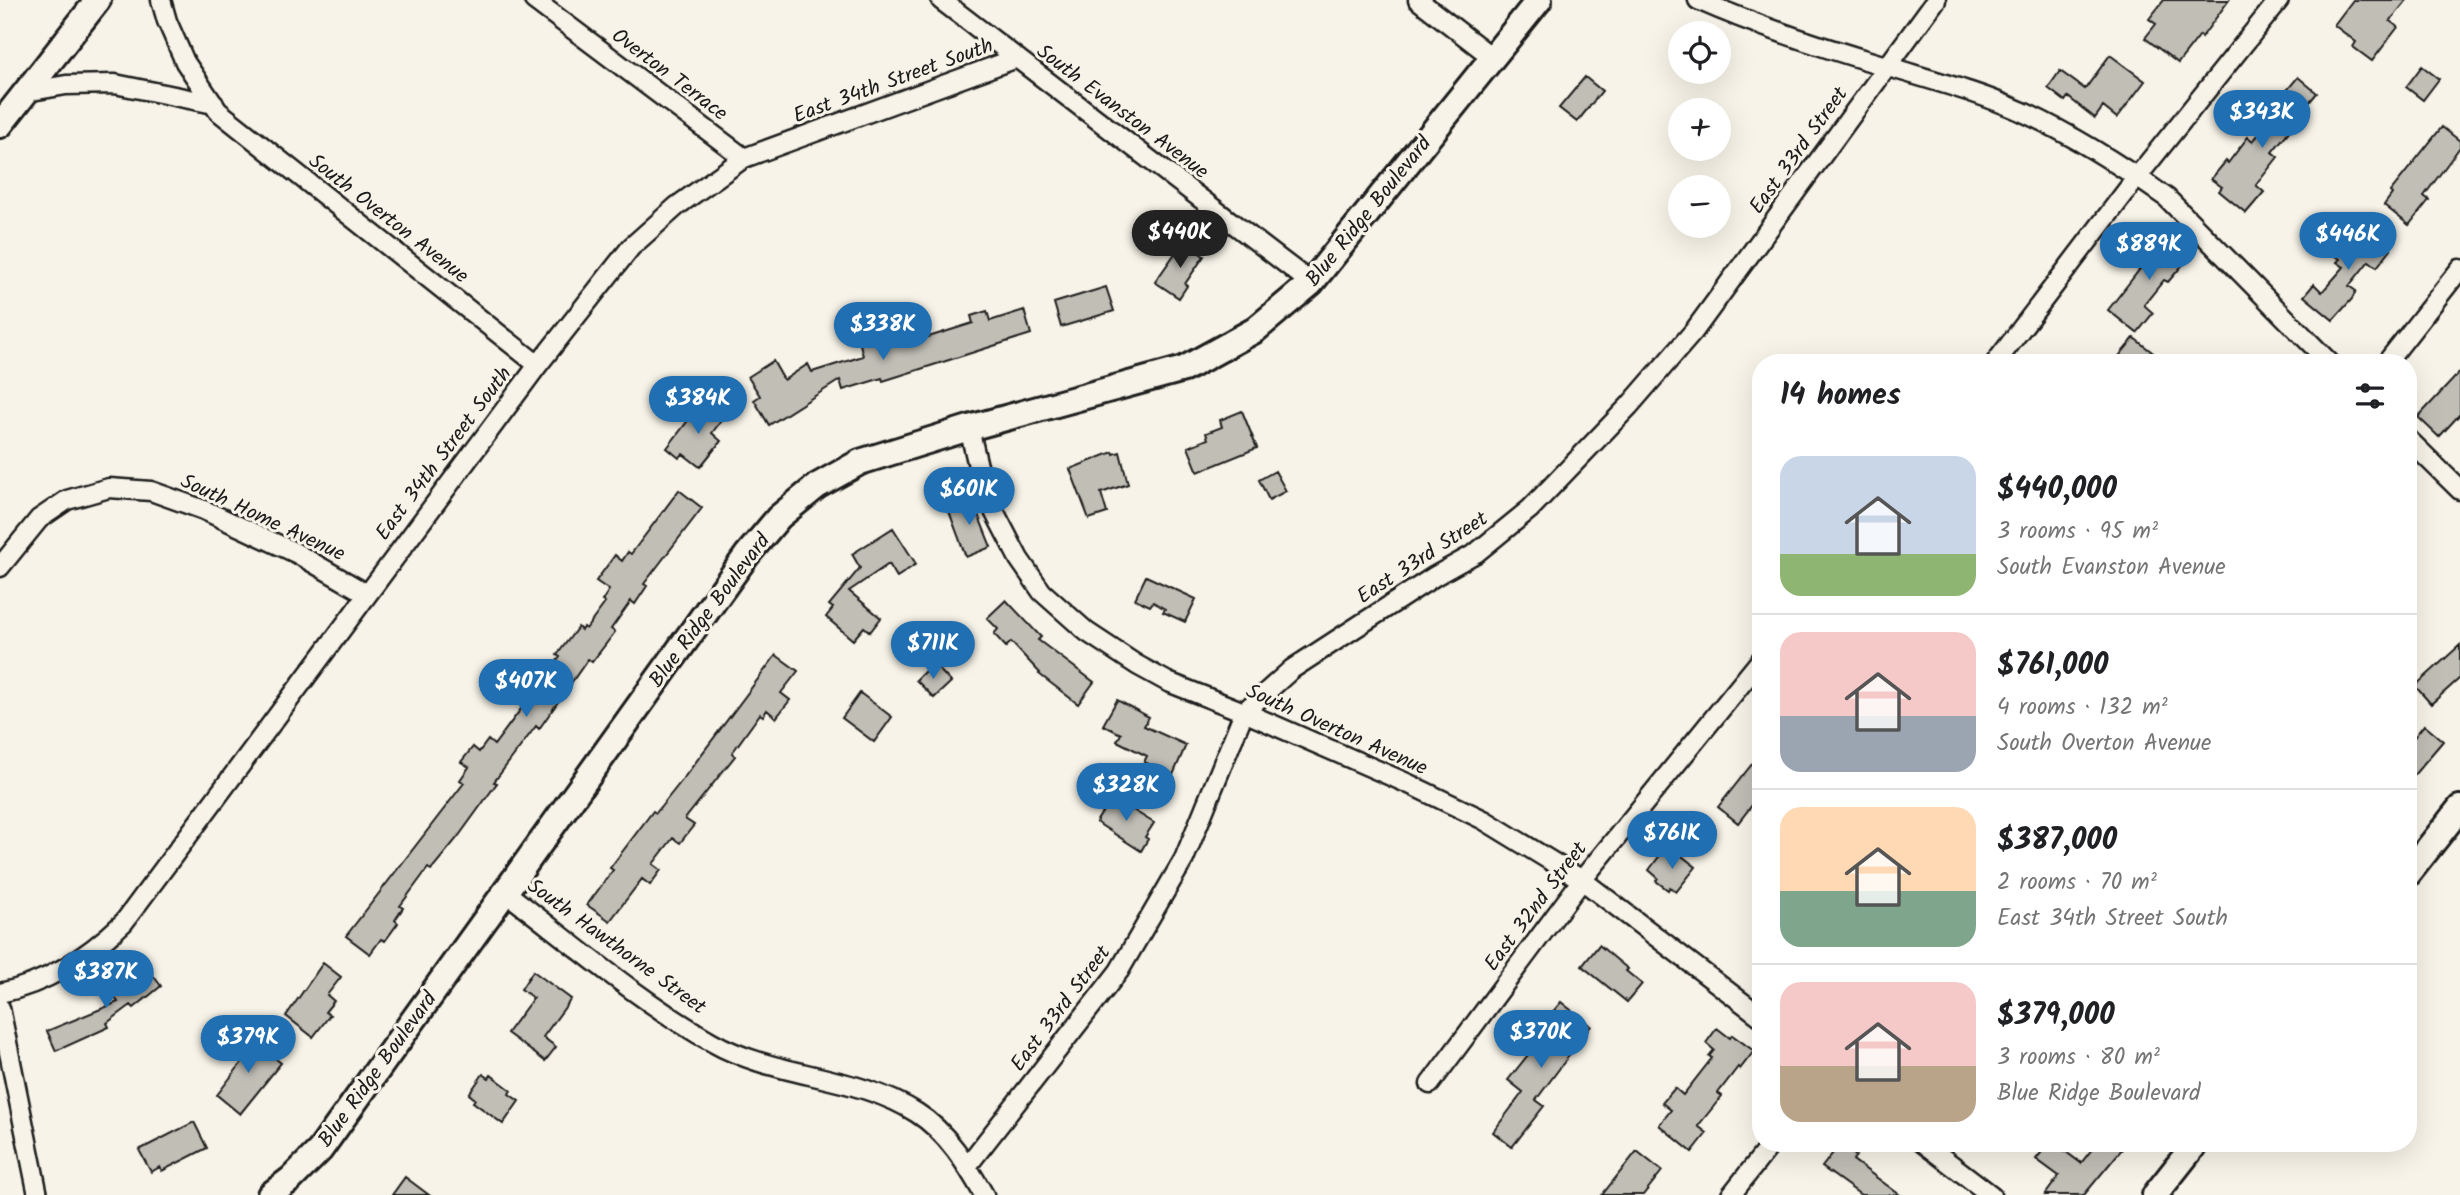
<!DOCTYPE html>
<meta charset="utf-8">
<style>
:root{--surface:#fff;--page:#f6f6f6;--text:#202124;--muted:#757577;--line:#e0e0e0;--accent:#1f6fb2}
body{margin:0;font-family:Kalam,sans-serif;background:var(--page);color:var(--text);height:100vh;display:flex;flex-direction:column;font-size:26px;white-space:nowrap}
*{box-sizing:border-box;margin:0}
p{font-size:23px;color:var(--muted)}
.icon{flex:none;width:38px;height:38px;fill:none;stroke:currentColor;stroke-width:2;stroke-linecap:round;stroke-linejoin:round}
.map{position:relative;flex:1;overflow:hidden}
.drawer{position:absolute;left:1752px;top:354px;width:665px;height:798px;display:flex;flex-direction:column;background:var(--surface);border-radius:28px;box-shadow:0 7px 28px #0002}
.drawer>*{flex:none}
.controls{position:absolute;left:1668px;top:21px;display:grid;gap:14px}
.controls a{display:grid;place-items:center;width:63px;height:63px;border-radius:50%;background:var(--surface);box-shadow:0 7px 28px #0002;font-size:35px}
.price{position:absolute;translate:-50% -60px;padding:0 16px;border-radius:24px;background:var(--accent);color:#fff;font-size:23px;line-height:46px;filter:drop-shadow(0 2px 4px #0008)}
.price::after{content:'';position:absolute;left:50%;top:42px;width:21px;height:16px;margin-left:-10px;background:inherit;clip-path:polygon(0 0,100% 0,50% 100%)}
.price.on{background:#222;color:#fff}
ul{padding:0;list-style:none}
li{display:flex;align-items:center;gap:21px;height:175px;padding:0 28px}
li+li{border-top:2px solid var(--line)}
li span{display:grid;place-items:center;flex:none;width:196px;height:140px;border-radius:21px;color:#555}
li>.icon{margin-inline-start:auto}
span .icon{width:84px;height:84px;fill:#fffc;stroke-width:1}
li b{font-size:30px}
h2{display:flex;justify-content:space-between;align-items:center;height:84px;padding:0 28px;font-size:30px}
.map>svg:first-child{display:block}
</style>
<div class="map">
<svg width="2460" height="1195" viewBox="0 0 2460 1195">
<rect width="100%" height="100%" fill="#f7f3e8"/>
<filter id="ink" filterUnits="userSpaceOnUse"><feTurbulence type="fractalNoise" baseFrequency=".0143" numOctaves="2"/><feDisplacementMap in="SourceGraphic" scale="14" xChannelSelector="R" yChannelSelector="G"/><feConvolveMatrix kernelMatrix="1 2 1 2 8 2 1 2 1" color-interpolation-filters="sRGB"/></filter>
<g filter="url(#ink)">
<path fill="#c0beb5" stroke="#1c1c1c" stroke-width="2" d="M2164 0H2229L2202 37 2200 35 2178 63 2145 38 2156 24 2149 19Z
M2353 0H2407L2390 21 2398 27 2372 61 2353 47 2356 42 2334 25Z
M2110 55 2145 81 2117 118 2103 107 2095 118 2068 97 2065 101 2048 88 2060 71 2085 89Z
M2422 66 2439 79 2423 100 2406 87Z
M1585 77 1602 91 1577 122 1559 108Z
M2298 77 2317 93 2306 106 2308 108 2272 152 2278 157 2256 185 2264 192 2246 213 2219 191 2222 187 2211 179 2226 161 2228 163 2248 137 2253 141 2259 134 2262 136 2280 112 2273 107Z
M2442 127 2460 141V147L2424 196 2429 200 2409 225 2384 205 2392 194 2390 192Z
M2364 227 2391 249 2377 267 2369 261 2349 286 2356 291 2352 299 2333 320 2304 296 2314 284 2322 292 2344 267 2337 262 2340 259 2333 255 2345 240 2351 244Z
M2168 233 2193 253 2168 282 2164 280 2144 305 2153 313 2137 333 2108 310Z
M1183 242 1204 256 1185 284 1187 286 1179 298 1155 282Z
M1106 287 1114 311 1061 327 1054 303Z
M1024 310 1031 334 883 381 882 378 843 390 840 380 769 425 754 400 760 396 748 377 773 361 784 380 808 364 812 372 863 356 860 344 878 339 879 344 916 333 919 340 973 323 971 316 987 311 990 321Z
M2134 338 2165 362H2127L2119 356Z
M2460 372V414L2439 437 2418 417Z
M703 401 724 417 712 433 721 441 700 467 683 454 679 458 667 448Z
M1242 411 1257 448 1198 472 1188 447 1208 439 1206 433 1222 427 1220 420Z
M1113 452 1114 454 1120 452 1128 484 1101 493 1107 513 1089 519 1070 469Z
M1275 471 1286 491 1269 500 1259 480Z
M679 490 702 508 644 584 647 586 635 604 631 601 611 629 615 632 592 662 588 659 539 729 536 726 494 782 497 783 458 837 431 870 428 868 400 906 403 908 395 920 398 923 385 941 381 939 370 954 346 936 464 783 460 780 469 767 461 762 473 747 479 752 488 740 494 745 560 657 557 655 578 627 581 630 584 627 586 629 605 603 602 601 609 590 596 581 615 555 622 561 628 552 631 554Z
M971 497 991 547 966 557 947 506Z
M893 528 916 564 897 577 889 564 849 591 881 618 870 632 864 627 853 640 826 617 833 608 829 605 860 568 852 554Z
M1146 576 1196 599 1185 622 1163 612 1165 609 1153 602 1150 606 1135 599Z
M1006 600 1041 637 1038 640 1094 682 1078 704 1039 674 1040 673 1011 642 1006 647 994 634 998 629 987 618Z
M2460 645V678L2431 704 2415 686Z
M776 655 798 671 781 693 790 700 776 718 767 710 763 716 760 714 732 753 735 756 685 819 694 825 680 843 673 838 653 864 661 870 650 885 642 879 610 921 587 905 613 870 610 868 653 811 656 813 683 779Z
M933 663 951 682 934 698 916 680Z
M860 693 892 717 874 742 842 718Z
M1117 700 1149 717 1144 726 1186 745 1173 775 1144 762 1147 756 1117 741 1121 734 1103 725Z
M2424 725 2443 741 2408 782V745Z
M1760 754V795L1738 823 1718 807Z
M1112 797 1154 823 1145 837 1148 839 1141 851 1096 822Z
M1664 850 1674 858 1678 853 1696 867 1676 892 1670 887 1668 890 1656 881 1658 878 1649 870Z
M1599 945 1628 969 1626 971 1642 984 1627 1002 1582 966Z
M323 963 341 977 327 995 334 1001 325 1012 330 1015 313 1037 286 1016Z
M146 966 161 986 134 1008 131 1005 107 1023 109 1027 56 1051 47 1031 118 1002 111 992Z
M533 971 571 999 543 1037 556 1047 545 1061 507 1033 533 998 521 989Z
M1561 1002 1591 1026 1536 1100 1544 1106 1512 1147 1493 1132 1523 1092 1508 1080 1543 1036 1537 1031Z
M1717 1028 1730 1038 1732 1035 1754 1051 1740 1069 1738 1067 1718 1093 1722 1096 1698 1126 1707 1133 1692 1152 1659 1125 1671 1110 1662 1103 1675 1088 1683 1095 1712 1058 1709 1056 1714 1050 1706 1043Z
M247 1036 281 1063 240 1114 217 1095 243 1061 234 1053Z
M483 1074 489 1078 491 1075 511 1090 509 1094 519 1101 503 1124 473 1102 475 1099 469 1094Z
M194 1122 207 1148 162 1171 160 1167 151 1172 139 1150Z
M2049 1143H2054L2081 1163 2097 1143H2127L2084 1195H2045L2059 1176 2036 1159Z
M1840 1144 1856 1156 1853 1160 1900 1195H1861L1822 1167Z
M1637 1151 1662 1171 1643 1195H1602Z
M405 1177 429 1195H392Z"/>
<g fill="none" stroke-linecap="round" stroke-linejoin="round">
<defs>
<path id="street" d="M161 0 167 21 185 62 218 111 538 365
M534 0 744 158
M941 0 1311 283
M1418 0 1493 58
M1698 0C1759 27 1824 48 1889 67 1935 81 1981 93 2025 113 2075 136 2122 166 2167 198L2329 362
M26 92 66 85 115 84 214 104
M1996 362 2137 177 2279 0
M2387 362 2460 269
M969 428 978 466 995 513 1019 559 1042 592 1087 632 1137 665 1168 682 1244 712 1409 784 1484 820 1582 880 1760 1016
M2408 439 2460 490
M0 567 39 519 67 500 109 488 151 491 204 510 296 553 367 594
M505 892C572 943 639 1001 712 1042 775 1078 857 1074 917 1113 947 1132 967 1165 984 1195
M0 993C49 983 89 956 124 922L538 365 631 247 677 206 744 158 1017 58
M0 1008 38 1195
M1430 1084 1582 880 1760 661
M1923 1143 1991 1195
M968 1165 1119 971 1184 859 1244 712 1292 669 1435 576 1476 553 1530 509 1629 406 1694 331 1936 0
M1731 1195 1772 1143"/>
<path id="secondary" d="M0 125 98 0
M2408 874 2460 808
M270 1195 291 1179 320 1150 747 555 779 517 817 486 860 462 969 428 1184 369 1255 330 1311 283 1539 0
M2155 1195 2196 1143"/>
</defs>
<use href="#street" stroke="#1c1c1c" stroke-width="23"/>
<use href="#secondary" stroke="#1c1c1c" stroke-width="30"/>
<use href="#street" stroke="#f7f3e8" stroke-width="18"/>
<use href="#secondary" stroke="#f7f3e8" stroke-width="24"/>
</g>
</g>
<g text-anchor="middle" stroke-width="6" stroke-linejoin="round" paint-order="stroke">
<g font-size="21" fill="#1c1c1c" stroke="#f7f3e8">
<text transform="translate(670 74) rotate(37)" y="7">Overton Terrace</text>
<text transform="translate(893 80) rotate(-20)" y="7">East 34th Street South</text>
<text transform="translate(1123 111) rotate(37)" y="7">South Evanston Avenue</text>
<text transform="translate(1798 150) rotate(-54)" y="7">East 33rd Street</text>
<text transform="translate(1368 211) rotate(-51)" y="7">Blue Ridge Boulevard</text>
<text transform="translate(389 218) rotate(38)" y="7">South Overton Avenue</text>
<text transform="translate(443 453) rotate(-53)" y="7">East 34th Street South</text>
<text transform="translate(263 517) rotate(25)" y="7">South Home Avenue</text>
<text transform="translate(1422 557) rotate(-33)" y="7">East 33rd Street</text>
<text transform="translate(709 610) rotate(-53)" y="7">Blue Ridge Boulevard</text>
<text transform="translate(1337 729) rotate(24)" y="7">South Overton Avenue</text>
<text transform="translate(1535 906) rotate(-53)" y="7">East 32nd Street</text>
<text transform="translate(617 946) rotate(36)" y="7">South Hawthorne Street</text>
<text transform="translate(1060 1008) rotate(-53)" y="7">East 33rd Street</text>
<text transform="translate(377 1069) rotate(-54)" y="7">Blue Ridge Boulevard</text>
</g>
</g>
</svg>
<div class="controls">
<a><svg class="icon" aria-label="locate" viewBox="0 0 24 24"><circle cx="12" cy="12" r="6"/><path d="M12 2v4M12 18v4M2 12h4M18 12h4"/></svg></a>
<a>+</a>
<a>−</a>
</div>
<b class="price" style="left:2262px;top:150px">$343K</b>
<b class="price on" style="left:1180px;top:270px">$440K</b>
<b class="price" style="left:2348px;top:272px">$446K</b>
<b class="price" style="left:2149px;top:282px">$889K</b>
<b class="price" style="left:883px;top:362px">$338K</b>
<b class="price" style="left:698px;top:436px">$384K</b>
<b class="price" style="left:969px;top:527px">$601K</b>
<b class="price" style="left:933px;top:681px">$711K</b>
<b class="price" style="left:526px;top:719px">$407K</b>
<b class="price" style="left:1126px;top:823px">$328K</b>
<b class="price" style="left:1672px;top:871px">$761K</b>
<b class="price" style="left:106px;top:1010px">$387K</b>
<b class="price" style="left:1541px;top:1070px">$370K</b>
<b class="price" style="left:248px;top:1075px">$379K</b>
<section class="drawer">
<h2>14 homes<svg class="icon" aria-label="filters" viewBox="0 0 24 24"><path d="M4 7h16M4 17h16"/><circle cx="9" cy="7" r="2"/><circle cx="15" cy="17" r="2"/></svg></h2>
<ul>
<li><span style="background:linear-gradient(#c9d6e8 70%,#8fb573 0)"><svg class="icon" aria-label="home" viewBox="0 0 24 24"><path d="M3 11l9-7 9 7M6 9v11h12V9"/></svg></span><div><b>$440,000</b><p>3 rooms · 95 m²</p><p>South Evanston Avenue</p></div></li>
<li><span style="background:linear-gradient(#f6c9c9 60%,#9aa5b1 0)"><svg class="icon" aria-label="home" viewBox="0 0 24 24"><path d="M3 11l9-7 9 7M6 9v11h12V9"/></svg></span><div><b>$761,000</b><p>4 rooms · 132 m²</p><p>South Overton Avenue</p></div></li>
<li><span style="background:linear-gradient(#ffd9b3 60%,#7fa58c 0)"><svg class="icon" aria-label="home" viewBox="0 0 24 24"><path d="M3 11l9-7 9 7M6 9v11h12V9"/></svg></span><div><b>$387,000</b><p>2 rooms · 70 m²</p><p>East 34th Street South</p></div></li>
<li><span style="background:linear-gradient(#f6c9c9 60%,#b9a48a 0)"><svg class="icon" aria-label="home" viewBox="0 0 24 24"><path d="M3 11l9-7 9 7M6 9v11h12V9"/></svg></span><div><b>$379,000</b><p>3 rooms · 80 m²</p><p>Blue Ridge Boulevard</p></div></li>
</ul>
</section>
</div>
